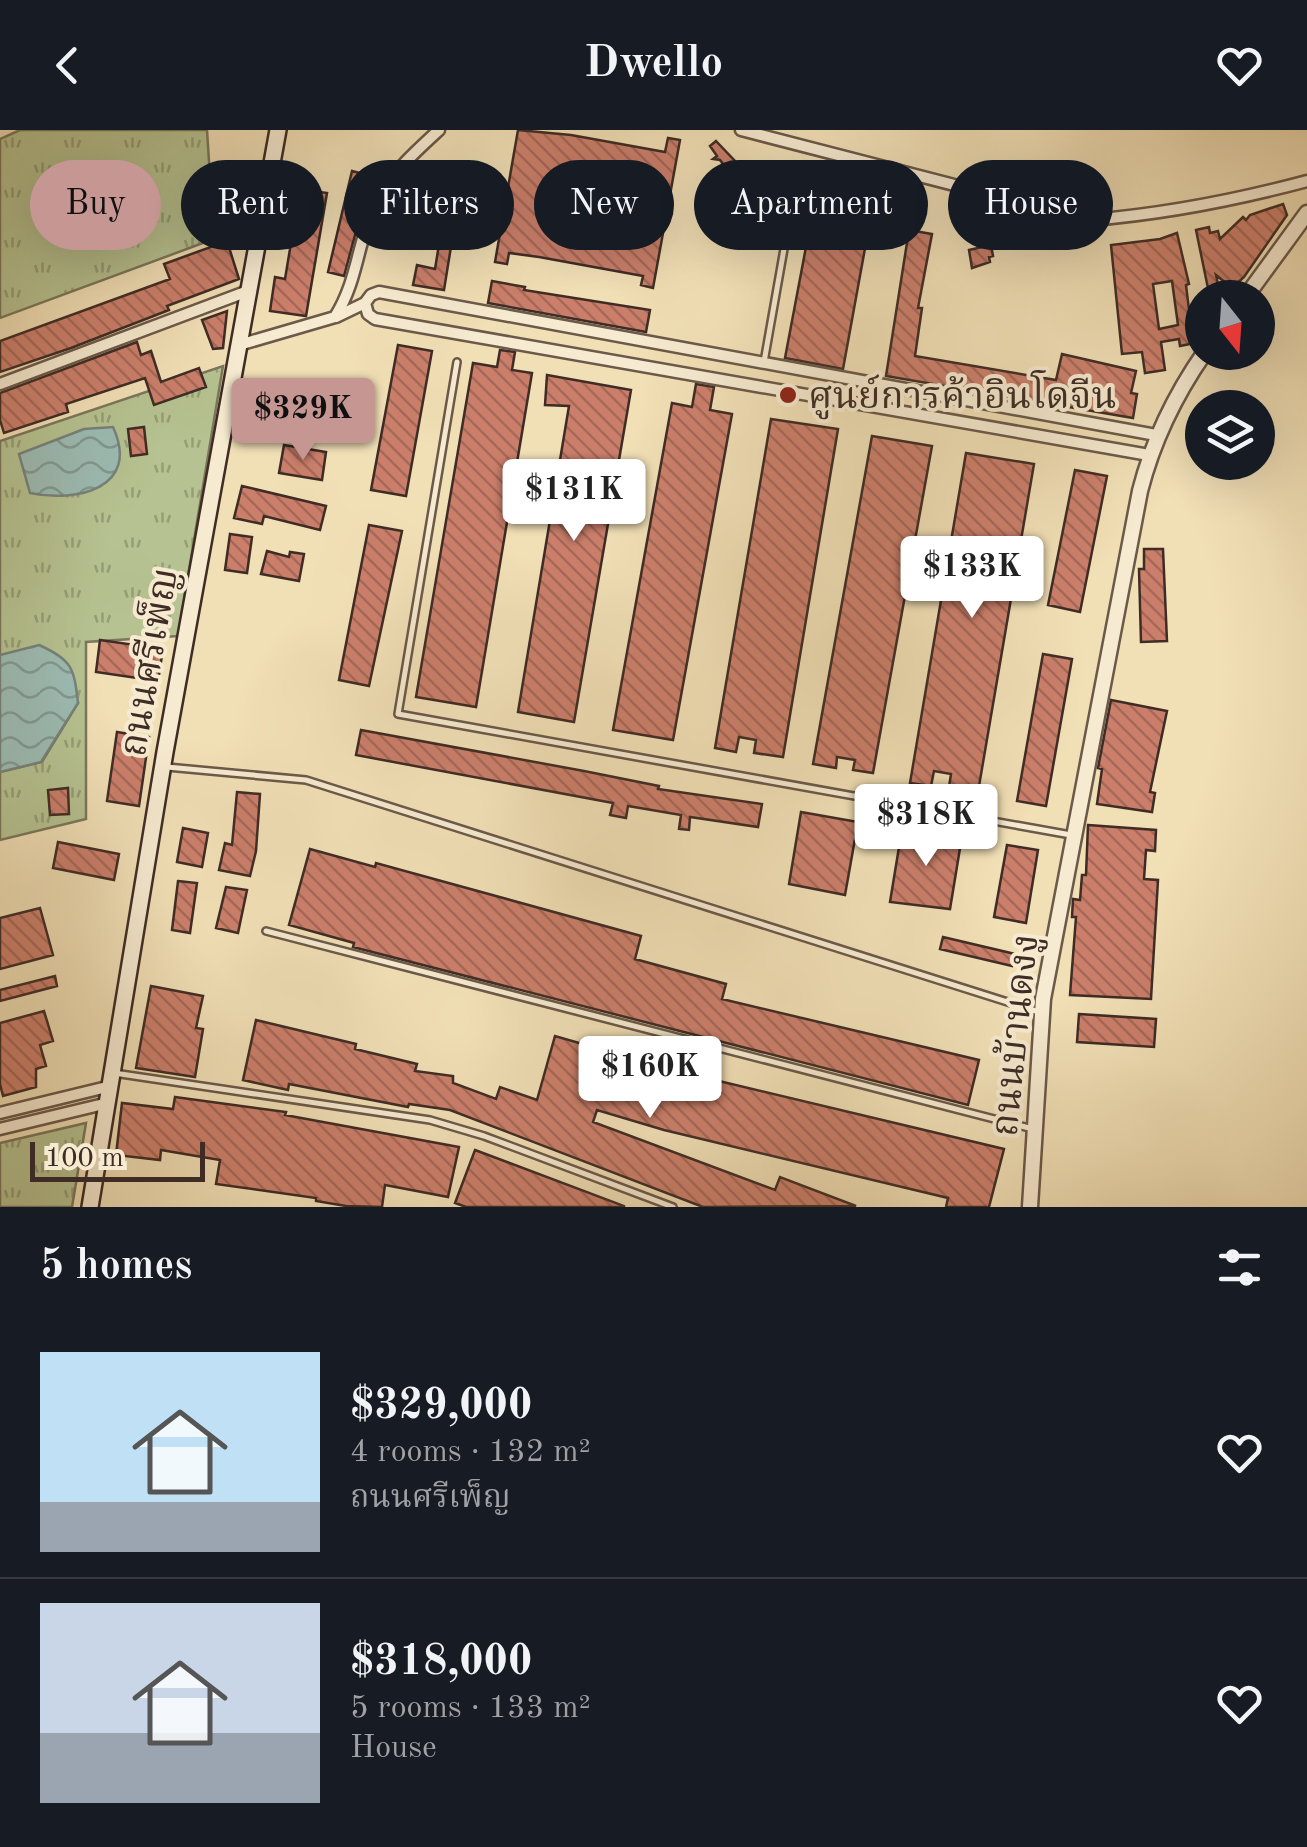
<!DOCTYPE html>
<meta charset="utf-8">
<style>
:root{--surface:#171b24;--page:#242831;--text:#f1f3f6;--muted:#9ea1a6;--line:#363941;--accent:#c59692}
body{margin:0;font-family:"Old Standard TT","Noto Serif Thai",serif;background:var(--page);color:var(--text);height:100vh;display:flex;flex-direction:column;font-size:38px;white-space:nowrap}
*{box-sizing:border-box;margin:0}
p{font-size:32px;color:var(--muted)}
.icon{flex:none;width:55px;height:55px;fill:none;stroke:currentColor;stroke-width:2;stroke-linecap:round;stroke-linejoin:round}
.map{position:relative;height:1077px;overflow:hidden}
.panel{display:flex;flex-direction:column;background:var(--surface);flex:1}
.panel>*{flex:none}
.top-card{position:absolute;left:30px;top:30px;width:1248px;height:90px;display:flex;gap:20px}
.needle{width:65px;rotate:163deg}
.fabs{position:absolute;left:1185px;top:150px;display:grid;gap:20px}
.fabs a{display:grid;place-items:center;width:90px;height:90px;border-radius:50%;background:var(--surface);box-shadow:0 10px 40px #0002;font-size:50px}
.scale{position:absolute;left:30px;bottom:25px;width:175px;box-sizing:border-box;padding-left:10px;border:5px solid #3e2c25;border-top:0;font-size:28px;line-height:35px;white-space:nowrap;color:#3e2c25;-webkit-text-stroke:8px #f6ead0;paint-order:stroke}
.price{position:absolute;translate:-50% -85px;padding:0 22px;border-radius:10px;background:#fff;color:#222;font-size:32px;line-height:65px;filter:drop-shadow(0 2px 5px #0008)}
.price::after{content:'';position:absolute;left:50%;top:60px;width:30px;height:22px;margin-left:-15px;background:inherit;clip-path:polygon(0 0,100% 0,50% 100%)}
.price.on{background:var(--accent);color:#111}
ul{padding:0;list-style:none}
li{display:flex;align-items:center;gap:30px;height:250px;padding:0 40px}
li+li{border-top:2px solid var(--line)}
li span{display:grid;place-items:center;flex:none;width:280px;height:200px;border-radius:0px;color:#555}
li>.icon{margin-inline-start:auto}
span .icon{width:120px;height:120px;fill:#fffc;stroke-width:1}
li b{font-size:42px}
h2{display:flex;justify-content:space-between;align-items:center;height:120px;padding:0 40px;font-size:42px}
.pill{padding:0 35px;border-radius:45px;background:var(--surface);box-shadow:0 10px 40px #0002;font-size:35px;line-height:90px}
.pill.on{background:var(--accent);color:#111}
header{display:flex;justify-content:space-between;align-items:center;height:130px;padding:0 40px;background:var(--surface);font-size:45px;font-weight:600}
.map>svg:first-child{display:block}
</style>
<header><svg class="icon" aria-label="back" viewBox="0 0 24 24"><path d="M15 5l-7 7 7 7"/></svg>Dwello<svg class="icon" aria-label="heart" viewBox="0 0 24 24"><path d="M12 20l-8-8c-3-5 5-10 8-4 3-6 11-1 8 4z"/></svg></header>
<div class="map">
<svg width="1307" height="1077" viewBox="0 0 1307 1077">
<defs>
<pattern id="grass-tufts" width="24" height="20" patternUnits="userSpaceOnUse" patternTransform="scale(2.5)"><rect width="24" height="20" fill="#b6c291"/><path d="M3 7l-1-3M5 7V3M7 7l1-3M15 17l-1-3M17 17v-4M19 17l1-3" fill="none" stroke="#959e76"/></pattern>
<pattern id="water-waves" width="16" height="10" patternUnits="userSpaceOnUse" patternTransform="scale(2.5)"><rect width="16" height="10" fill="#9cbcb4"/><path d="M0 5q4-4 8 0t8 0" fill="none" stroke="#819992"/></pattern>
<pattern id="building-back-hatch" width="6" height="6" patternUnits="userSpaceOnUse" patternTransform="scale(2.5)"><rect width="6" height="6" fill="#cb7f6b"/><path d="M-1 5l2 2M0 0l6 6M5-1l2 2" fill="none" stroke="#a66858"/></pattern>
</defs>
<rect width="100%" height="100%" fill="#f1dfb6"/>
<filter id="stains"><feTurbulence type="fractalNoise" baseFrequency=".002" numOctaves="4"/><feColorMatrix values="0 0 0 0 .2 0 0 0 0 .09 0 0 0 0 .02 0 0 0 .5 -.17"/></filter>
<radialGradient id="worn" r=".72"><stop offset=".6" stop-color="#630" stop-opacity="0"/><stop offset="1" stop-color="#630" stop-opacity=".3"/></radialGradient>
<path fill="url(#grass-tufts)" stroke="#7a775b" stroke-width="2.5" d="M20 0H207L214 109 0 188V9Z
M223 236 178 506 86 512V689L0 710V642L42 632 78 573 0 525V311Z
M86 993 72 1077H0V1013Z"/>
<path fill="url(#water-waves)" stroke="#76827b" stroke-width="2.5" d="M113 297C141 358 77 373 30 363L19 324 84 299Z
M39 515C73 530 74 539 78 573L41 632 0 642V525Z"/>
<path fill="url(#building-back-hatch)" stroke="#3e2c25" stroke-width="2.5" fill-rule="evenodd" d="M518 0 571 5 665 22 668 8 680 10 653 158 641 155 643 146 539 127 509 123 507 134 495 132Z
M716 11 736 32H732L741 43 734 49 720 30 713 29 717 26 710 16Z
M454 38 470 41 457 99 454 98 444 160 413 155 417 135 435 139 442 96 412 90 417 63 447 69Z
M352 41 371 46 344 146 328 142Z
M300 59 327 63 306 186 270 181 275 147 285 149Z
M1283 74 1287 85 1244 147 1232 158 1216 145 1221 168H1210L1196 100 1209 97 1210 103 1218 101 1220 109 1243 87 1246 90 1250 85Z
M813 80 870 91 843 239 785 228Z
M1006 88 1030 92 1026 116 1002 112Z
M909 100 932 104 918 178H922L915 226 1056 250 1062 224 1136 241 1131 263 1137 264 1133 288 886 246Z
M1177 103 1189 154 1186 155 1190 188 1195 187 1200 212 1180 216 1179 209 1161 212 1165 240 1145 243 1142 222 1122 224 1111 115 1160 109ZM1172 151 1178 195 1159 199 1153 154Z
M227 111 239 149 167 176 169 180 71 218 0 242V211L170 149 164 134Z
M991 115 993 126 989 127 990 132 972 138 969 120Z
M492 151 525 157 524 160 650 180 646 202 488 173Z
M227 181 223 218 213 219 202 190Z
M137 212 141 225 151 221 161 252 199 238 206 257 154 275 145 248 66 274 68 282 4 303 0 290V263Z
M398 215 432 221 406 366 371 360Z
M500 220 515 222 512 240 532 243 476 577 416 567 473 233 497 237Z
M547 245 631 260 574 592 518 582 569 276 545 275Z
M696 254 714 257 710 280 732 284 673 610 613 600 672 273 692 277Z
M771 289 838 299 783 627 754 623 756 610 739 607 736 622 715 618Z
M144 297 147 324 131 326 128 299Z
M872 306 932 316 873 643 853 640 855 630 837 627 836 638 813 634Z
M284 315 326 322 322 350 279 343Z
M966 323 1034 334 978 662 949 657 951 644 934 641 931 656 910 653Z
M1075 340 1107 346 1080 482 1048 475Z
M242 356 326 376 320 400 264 386 262 394 234 388Z
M369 395 402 401 369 556 339 550Z
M230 404 252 407 247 443 225 440Z
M1144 419H1163L1167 511 1141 512 1139 439H1144Z
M267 421 289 427 290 422 304 424 299 451 261 444Z
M100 510 163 519 158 551 96 542Z
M1043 524 1072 529 1046 676 1017 671Z
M1111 570 1167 581 1150 662 1155 663 1152 682 1097 674 1102 639 1098 638Z
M361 600 584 641 659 656 658 659 762 674 758 697 690 687 689 700 679 699 681 685 628 676 626 688 610 685 613 673 356 625Z
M117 602 149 607 139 676 107 671Z
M68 658 69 684 50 685 48 660Z
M237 662 260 664 256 721 250 746 219 740 225 713 232 715Z
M801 682 858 692 845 765 789 754Z
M1088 695 1156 700 1155 721 1146 720 1144 749 1158 750 1151 869 1070 865 1076 787H1072L1073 769 1080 770 1082 745H1086Z
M183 698 208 703 202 737 177 732Z
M902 699 962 706 950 779 890 772Z
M58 712 119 724 114 750 53 738Z
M1007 715 1038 720 1026 793 994 787Z
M310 719 375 737 376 733 641 806 635 829 726 854 722 869 979 930 968 975 353 817 354 813 289 795Z
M178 751 197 753 190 803 172 800Z
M226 757 247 760 238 803 216 798Z
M40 778 53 825 0 839V788Z
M943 807 1015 824 1012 836 940 819Z
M55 846 57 856 0 871V860Z
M151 856 203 866 196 898 203 899 195 947 136 938Z
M44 881 53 911 40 915 46 936 36 939V957L3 966 0 954V893Z
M1079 884 1156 889 1154 917 1077 912Z
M256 890 356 914 355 919 417 934 415 941 453 946V953L496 969 500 957 537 970 555 906 673 940 1004 1019 989 1077H946L948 1068 664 1000 597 980 593 992 775 1060 780 1047 856 1076 703 1077 450 980 409 974 408 977 289 954 288 960 243 950Z
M175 967 286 982 285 985 459 1017 448 1067 385 1055 382 1077 346 1076 316 1071V1068L216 1054 220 1030 161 1020 160 1030 116 1025 122 973 173 979Z
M475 1020 624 1076V1077H466L455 1073Z"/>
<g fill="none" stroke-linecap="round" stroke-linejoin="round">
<defs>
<path id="service" d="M457 232 398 584 1071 705
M764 232 793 68
M167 637 306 650 1039 882
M266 801 1033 999
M114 943 430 990 484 1006 673 1077"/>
<path id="minor" d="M741 0 1090 90C1163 84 1236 70 1307 51
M336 187 365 173
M239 215 335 187C358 150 357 114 374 77 388 46 414 23 439 0
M0 254 248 161
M1149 325 375 189 368 184 365 173 371 165 379 162 1156 305
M0 983 111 956
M0 999 108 973"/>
<path id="tertiary" d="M1245 168 1307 83
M1030 1077 1043 869 1140 361C1153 310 1175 265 1205 222"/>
<path id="secondary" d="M90 1077 165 622 278 0"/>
</defs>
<use href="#service" stroke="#6b5949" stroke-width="10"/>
<use href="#minor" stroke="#6b5949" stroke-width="15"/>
<use href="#tertiary" stroke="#6b5949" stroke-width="19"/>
<use href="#secondary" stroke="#3e2c25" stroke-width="20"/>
<use href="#service" stroke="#f6ead0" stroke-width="5"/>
<use href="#minor" stroke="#f6ead0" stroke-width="10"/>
<use href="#tertiary" stroke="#f6ead0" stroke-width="14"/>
<use href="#secondary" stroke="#f6ead0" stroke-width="15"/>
</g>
<circle fill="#8f2418" stroke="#f6ead0" stroke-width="4" cx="788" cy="265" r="10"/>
<g text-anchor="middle" stroke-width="8" stroke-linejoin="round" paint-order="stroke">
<g font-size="38" fill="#3e2c25" stroke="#f6ead0" text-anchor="start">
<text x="808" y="278">ศูนย์การค้าอินโดจีน</text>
</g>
<g font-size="38" fill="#3e2c25" stroke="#f6ead0">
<text transform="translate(148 532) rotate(-80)" y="13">ถนนศรีเพ็ญ</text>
<text transform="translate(1014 905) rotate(-84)" y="13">ถนนบ้านดงงู</text>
</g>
</g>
<rect width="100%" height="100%" filter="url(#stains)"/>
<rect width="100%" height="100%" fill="url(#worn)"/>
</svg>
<div class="fabs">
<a><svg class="needle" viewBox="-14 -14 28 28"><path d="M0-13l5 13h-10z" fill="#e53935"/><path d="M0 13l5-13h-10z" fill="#9ea1a6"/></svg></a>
<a><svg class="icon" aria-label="layers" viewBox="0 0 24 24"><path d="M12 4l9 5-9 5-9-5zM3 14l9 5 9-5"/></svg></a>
</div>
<div class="scale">100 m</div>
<b class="price on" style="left:303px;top:333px">$329K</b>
<b class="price" style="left:574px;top:414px">$131K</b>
<b class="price" style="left:972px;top:491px">$133K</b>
<b class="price" style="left:926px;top:739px">$318K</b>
<b class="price" style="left:650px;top:991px">$160K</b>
<div class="top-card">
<a class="pill on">Buy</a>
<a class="pill">Rent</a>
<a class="pill">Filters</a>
<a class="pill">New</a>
<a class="pill">Apartment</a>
<a class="pill">House</a>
</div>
</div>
<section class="panel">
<h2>5 homes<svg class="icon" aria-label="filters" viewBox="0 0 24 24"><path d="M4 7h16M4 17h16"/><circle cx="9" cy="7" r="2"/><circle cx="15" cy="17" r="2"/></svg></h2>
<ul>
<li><span style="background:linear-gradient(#bfe0f5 75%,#9aa5b1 0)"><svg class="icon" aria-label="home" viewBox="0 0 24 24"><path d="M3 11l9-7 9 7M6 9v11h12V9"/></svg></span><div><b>$329,000</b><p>4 rooms · 132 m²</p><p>ถนนศรีเพ็ญ</p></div><svg class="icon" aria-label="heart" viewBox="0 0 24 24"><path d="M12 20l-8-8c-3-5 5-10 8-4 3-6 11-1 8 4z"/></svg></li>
<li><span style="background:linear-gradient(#c9d6e8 65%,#9aa5b1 0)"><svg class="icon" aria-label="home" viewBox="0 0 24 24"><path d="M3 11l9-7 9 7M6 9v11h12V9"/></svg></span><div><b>$318,000</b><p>5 rooms · 133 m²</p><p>House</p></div><svg class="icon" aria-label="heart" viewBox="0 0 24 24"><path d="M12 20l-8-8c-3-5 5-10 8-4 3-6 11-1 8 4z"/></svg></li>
</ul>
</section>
